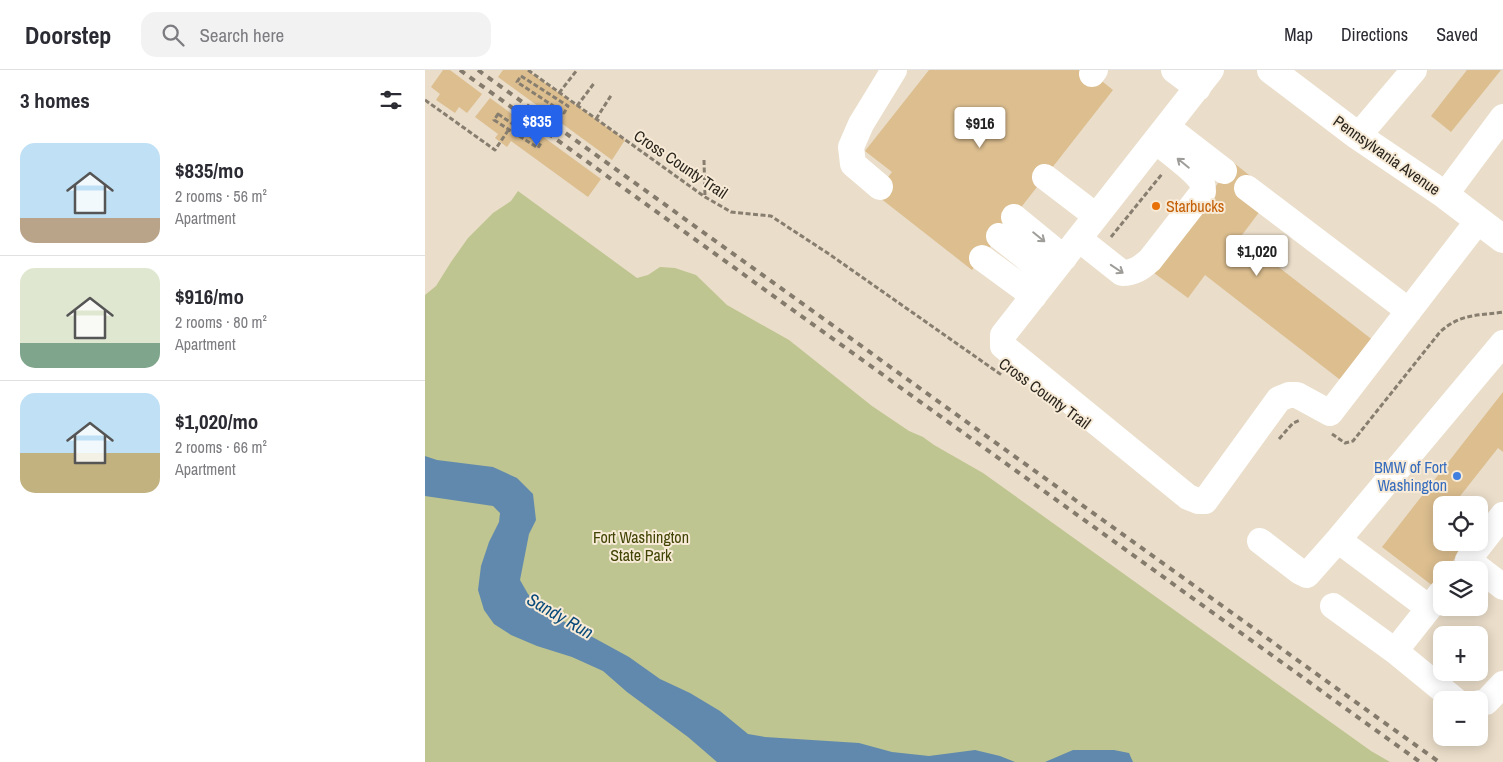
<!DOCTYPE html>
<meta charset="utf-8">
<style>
:root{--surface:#fff;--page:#f2f2f3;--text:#2b2b33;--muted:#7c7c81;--line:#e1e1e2;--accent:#2563eb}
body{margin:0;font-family:"Archivo Narrow",sans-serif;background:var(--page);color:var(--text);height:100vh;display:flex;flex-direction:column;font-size:19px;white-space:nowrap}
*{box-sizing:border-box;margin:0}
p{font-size:16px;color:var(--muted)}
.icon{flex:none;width:28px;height:28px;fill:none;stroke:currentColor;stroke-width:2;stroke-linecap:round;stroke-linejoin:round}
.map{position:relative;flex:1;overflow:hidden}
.panel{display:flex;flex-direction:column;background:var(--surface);width:425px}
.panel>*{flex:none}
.buttons{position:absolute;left:1008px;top:426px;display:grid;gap:10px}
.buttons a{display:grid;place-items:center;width:55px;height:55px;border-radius:10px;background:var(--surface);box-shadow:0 2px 12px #0003;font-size:25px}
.price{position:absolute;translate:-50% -42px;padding:0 11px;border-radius:5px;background:#fff;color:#222;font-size:16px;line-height:32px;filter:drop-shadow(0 1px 2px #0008)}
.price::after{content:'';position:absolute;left:50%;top:30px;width:15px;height:11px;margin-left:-8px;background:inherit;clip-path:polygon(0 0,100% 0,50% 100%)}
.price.on{background:var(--accent);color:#fff}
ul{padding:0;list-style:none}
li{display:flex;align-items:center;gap:15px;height:125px;padding:0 20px}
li+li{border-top:1px solid var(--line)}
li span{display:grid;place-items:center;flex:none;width:140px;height:100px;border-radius:15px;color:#555}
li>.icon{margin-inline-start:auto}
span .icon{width:60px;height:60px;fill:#fffc;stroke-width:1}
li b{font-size:21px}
h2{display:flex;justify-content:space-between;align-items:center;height:60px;padding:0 20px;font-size:21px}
header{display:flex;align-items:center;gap:30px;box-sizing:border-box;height:70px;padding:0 25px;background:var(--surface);border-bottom:1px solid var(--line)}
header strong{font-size:24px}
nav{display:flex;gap:28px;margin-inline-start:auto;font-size:18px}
.search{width:350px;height:45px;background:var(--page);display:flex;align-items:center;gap:12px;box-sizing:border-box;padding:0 18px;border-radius:15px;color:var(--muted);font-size:19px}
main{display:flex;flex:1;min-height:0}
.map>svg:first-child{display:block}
</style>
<header>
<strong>Doorstep</strong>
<div class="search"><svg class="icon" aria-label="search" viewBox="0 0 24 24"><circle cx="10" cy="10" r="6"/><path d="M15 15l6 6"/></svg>Search here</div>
<nav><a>Map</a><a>Directions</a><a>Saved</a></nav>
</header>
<main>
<section class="panel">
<h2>3 homes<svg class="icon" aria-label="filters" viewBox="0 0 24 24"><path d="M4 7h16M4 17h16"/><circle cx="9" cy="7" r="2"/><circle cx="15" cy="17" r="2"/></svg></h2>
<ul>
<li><span style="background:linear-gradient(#bfe0f5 75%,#b9a48a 0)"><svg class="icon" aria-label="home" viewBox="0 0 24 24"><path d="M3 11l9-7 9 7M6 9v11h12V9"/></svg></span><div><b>$835/mo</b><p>2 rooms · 56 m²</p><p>Apartment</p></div></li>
<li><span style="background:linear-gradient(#dfe7d0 75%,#7fa58c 0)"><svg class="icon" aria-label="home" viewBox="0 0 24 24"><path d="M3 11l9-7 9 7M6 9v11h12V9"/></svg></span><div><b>$916/mo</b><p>2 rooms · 80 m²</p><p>Apartment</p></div></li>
<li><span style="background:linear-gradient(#bfe0f5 60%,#c2b280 0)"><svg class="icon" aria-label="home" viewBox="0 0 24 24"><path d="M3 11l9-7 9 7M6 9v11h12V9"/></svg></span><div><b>$1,020/mo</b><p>2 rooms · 66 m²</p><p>Apartment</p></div></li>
</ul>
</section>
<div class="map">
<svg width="1078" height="692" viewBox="0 0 1078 692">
<rect width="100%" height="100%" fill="#eaddc9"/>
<path fill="#bec590" d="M93 121 212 208 223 205 235 197 250 198 271 205 302 235 364 270 447 336 484 361 498 367 509 375 558 403 946 681 965 692H0V225L11 216 26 192 43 168 68 143 86 131Z"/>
<path fill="#6189ad" d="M0 386 12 390 68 397 92 408 108 424 111 450 104 464 95 510 103 524 118 540 204 587 235 609 265 623 295 641 323 664 340 667 434 673 467 682 504 686 550 680 575 686 590 692H292L263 667 202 622 178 601 147 587 112 576 86 565 69 554 59 540 53 520 56 496 64 472 74 452 75 443 68 436 0 426Z
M648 680H689L704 683 708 692H620Z"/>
<path fill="#dcbe8f" d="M18 0H25L57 24 42 43 34 37 30 43 11 30 15 24 6 17Z
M78 0H102L200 70 187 90 73 7Z
M504 0H663L688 20 547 200 450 124 467 102 440 81Z
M1042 0H1076L1026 62 1006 46Z
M65 28 176 109 163 127 86 71 82 77 70 68 73 64 50 47Z
M809 93 829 109 835 141 817 165 821 172 949 271 918 312 780 205 763 228 725 200Z
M1078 322V382L1073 378 1032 430 1038 435H1016V472H1042L1021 500H1016V506L1008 516 957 477Z"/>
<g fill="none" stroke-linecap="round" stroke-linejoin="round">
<path stroke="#877e70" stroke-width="3" stroke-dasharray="5 2.5" stroke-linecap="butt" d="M103 0 280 127 306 142 346 146 404 184 578 306
M96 6 143 36 139 43 92 12Z
M134 23 152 0
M0 30 70 80 84 59
M152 36 170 12
M73 44 116 73 113 78 69 50Z
M171 49 187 24
M279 90 280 127
M686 167 737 104
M907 364 920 373 928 371 1015 262C1036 243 1053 246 1078 242
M854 369 868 353 875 350"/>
<path stroke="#fff" stroke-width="26" d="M749 0 773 18
M786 0 578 265V276L763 427 773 431H780L854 329 864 325H872L905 343 1053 151
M667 4 670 0
M742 57 799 101
M933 66 989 0
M620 107 671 146
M455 117 428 94 426 77 436 54 469 0
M822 118 984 241
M1020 125 1078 47
M589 147 639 188
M574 166 624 206
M654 169 697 203C709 203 716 198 725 190L778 122C778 118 778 114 776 111 769 99 742 81 731 71
M557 188 609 226
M1078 445 1043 490 1078 517
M835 471 874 501 882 505 913 470
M1016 523 970 581 1030 630
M908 536 970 581
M1004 538 913 470 1078 273
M1054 633 1061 632 1078 614"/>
<path stroke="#fff" stroke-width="28" d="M846 0 933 66 1020 125 1078 169"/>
<path stroke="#847b6d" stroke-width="4" stroke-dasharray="6 6" stroke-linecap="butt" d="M35 0 995 692
M53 0 1014 692"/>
</g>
<defs><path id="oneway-shaft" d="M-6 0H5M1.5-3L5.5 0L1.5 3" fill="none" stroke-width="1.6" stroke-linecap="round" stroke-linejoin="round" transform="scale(1.25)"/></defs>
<g stroke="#9f9d99">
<use href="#oneway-shaft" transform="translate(758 93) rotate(-141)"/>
<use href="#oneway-shaft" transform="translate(614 167) rotate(39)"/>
<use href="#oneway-shaft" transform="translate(692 199) rotate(34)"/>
</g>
<circle fill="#e8710a" stroke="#f7ead6" stroke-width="2" cx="731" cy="136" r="5"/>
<circle fill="#3f7fe0" stroke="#f7ead6" stroke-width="2" cx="1032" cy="406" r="5"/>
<g text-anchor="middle" stroke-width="4" stroke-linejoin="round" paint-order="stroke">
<g font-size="16" fill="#2a251d" stroke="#f7ead6">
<text transform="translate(962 85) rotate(35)" y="6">Pennsylvania Avenue</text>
<text transform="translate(256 94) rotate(34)" y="6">Cross County Trail</text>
<text transform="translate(620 323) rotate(36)" y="6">Cross County Trail</text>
</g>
<g font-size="16" fill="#c56008" stroke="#f7ead6" text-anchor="start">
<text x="741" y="142">Starbucks</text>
</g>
<g font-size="16" fill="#366cbe" stroke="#f7ead6" text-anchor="end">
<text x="1022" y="403">BMW of Fort<tspan x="1022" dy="18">Washington</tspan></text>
</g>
<g font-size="16" fill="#404404" stroke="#f7ead6">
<text x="216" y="473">Fort Washington<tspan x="216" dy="18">State Park</tspan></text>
</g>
<g font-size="18" font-style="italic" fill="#074a7a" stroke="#f7ead6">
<text transform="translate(135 546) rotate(30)" y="6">Sandy Run</text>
</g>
</g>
</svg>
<div class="buttons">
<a><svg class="icon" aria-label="locate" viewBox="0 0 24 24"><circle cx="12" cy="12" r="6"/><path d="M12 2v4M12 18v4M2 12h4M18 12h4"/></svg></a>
<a><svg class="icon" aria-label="layers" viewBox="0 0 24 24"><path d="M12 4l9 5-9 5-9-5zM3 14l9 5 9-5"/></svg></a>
<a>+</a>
<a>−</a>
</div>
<b class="price on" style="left:112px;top:77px">$835</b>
<b class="price" style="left:555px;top:79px">$916</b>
<b class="price" style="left:832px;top:207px">$1,020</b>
</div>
</main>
